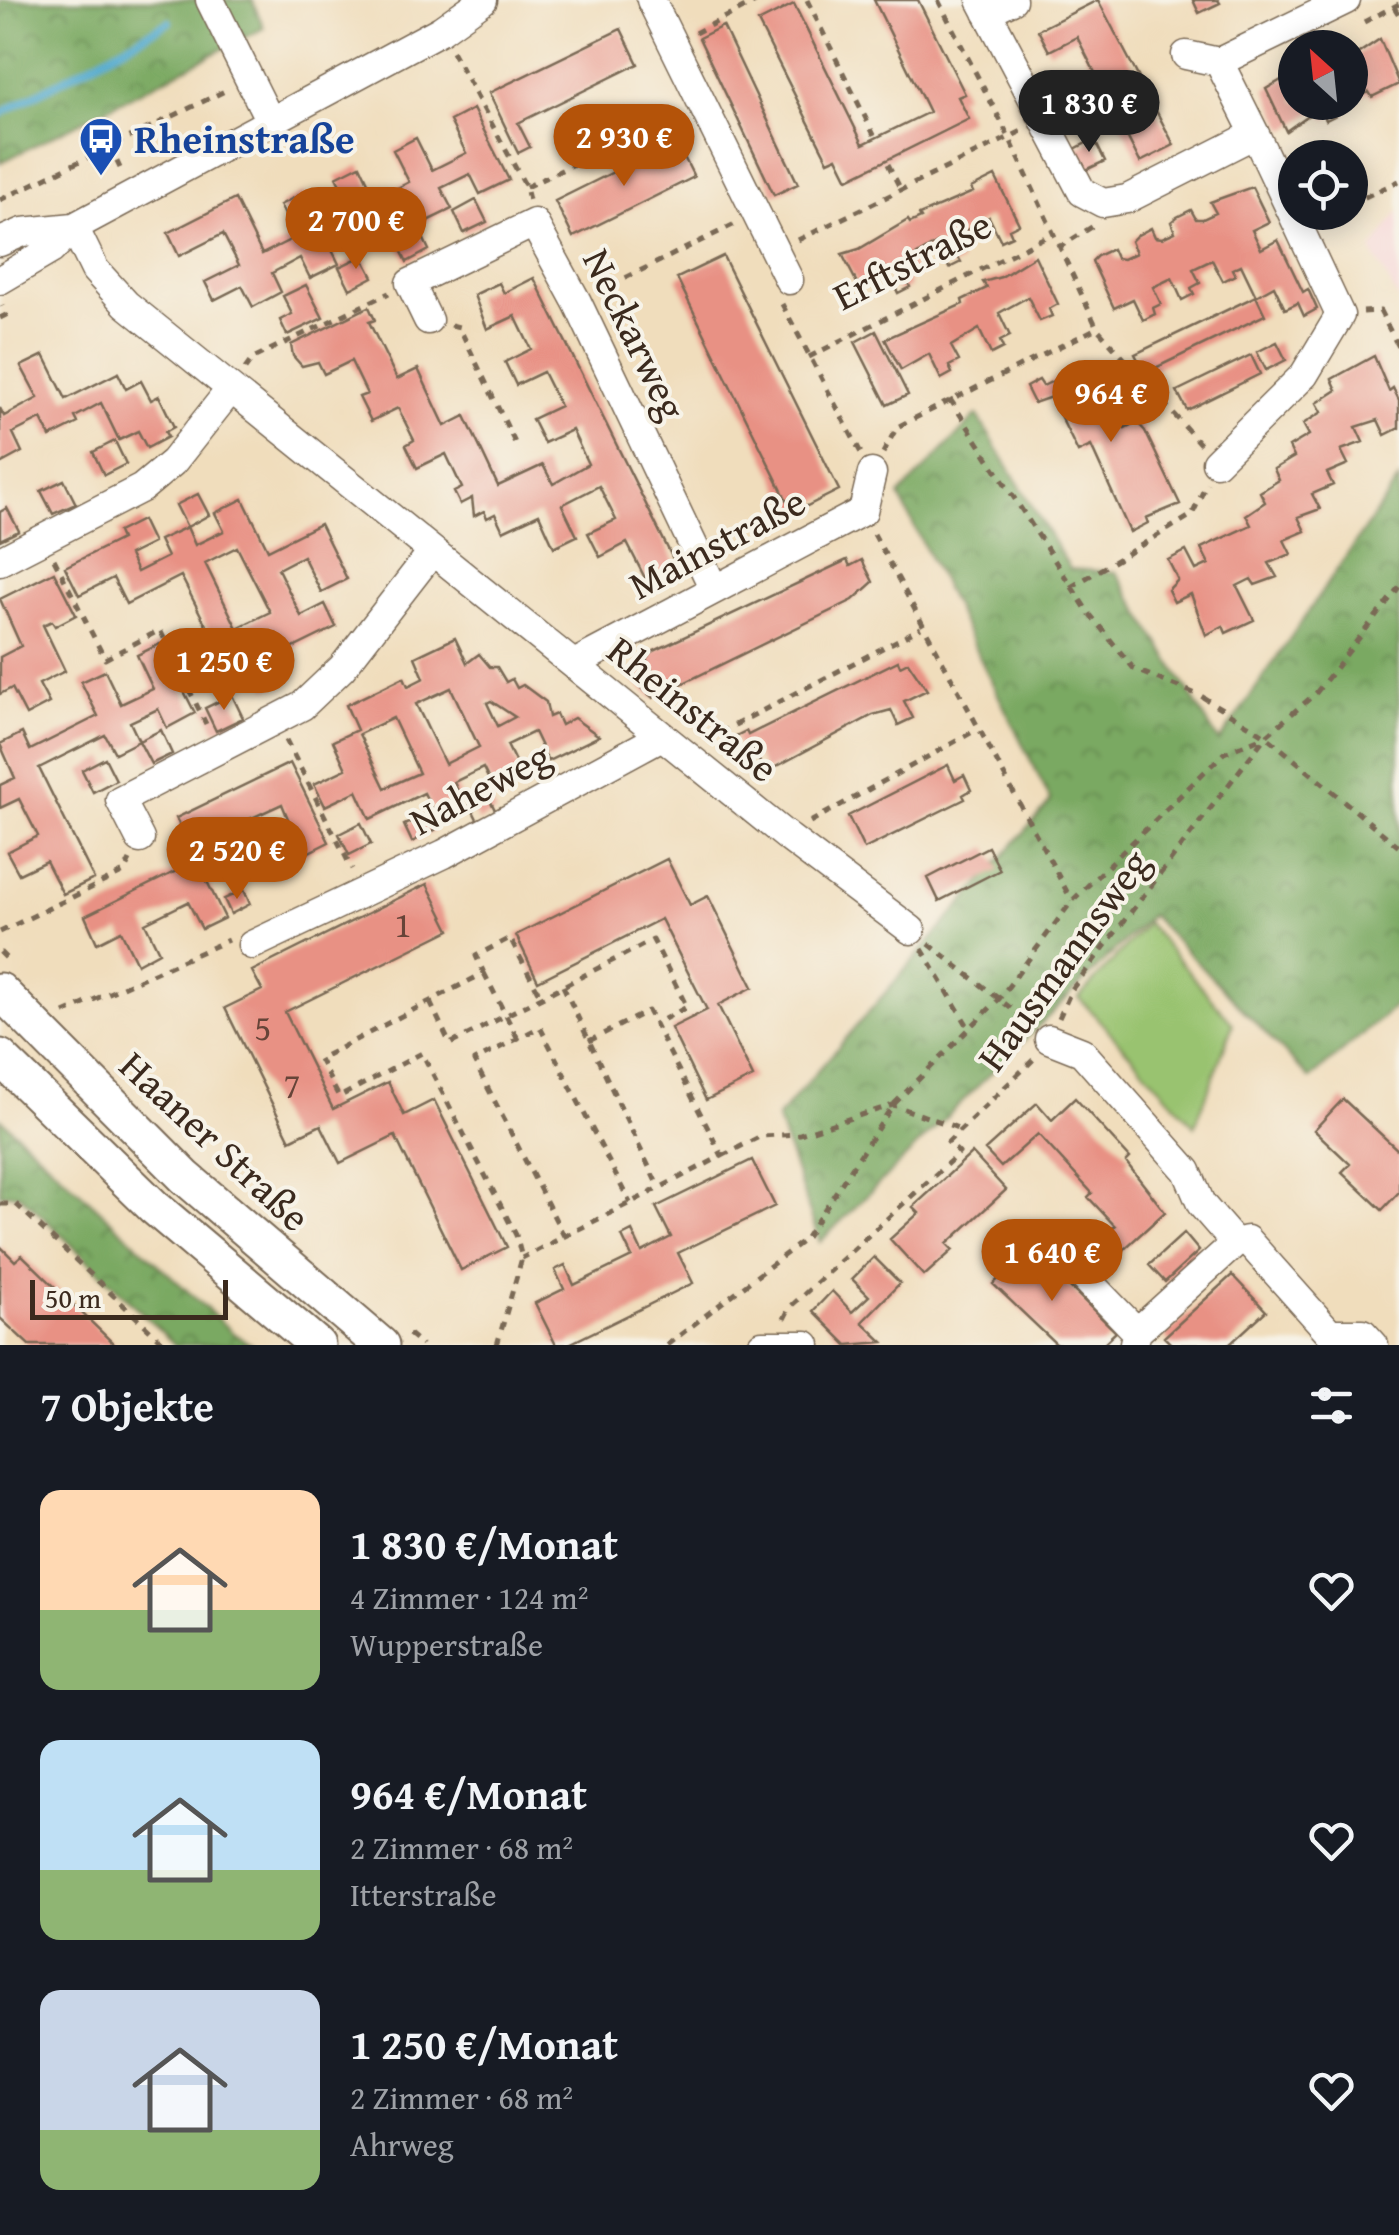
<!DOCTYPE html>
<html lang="de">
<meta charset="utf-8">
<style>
:root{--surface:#171b24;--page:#242831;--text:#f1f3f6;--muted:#9ea1a6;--accent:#b45309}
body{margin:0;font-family:"Gentium Book Plus",serif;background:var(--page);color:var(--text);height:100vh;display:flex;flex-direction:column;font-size:38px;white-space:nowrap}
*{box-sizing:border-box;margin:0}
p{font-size:32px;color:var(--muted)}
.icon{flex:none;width:55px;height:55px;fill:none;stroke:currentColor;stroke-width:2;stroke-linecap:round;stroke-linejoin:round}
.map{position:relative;height:1345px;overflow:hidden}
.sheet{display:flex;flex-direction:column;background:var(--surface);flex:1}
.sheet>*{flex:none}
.needle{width:65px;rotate:333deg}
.fabs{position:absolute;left:1278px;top:30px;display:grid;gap:20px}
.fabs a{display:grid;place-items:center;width:90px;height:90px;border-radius:50%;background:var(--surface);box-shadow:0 5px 25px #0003;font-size:50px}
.scale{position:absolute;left:30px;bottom:25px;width:198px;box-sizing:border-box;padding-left:10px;border:5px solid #3b2a1e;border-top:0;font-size:28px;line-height:35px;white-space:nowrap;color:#3b2a1e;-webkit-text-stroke:8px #f7f3e8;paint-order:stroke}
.price{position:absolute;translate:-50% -85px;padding:0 22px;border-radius:35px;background:var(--accent);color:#fff;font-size:32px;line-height:65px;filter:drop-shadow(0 2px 5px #0008)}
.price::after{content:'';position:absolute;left:50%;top:60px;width:30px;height:22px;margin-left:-15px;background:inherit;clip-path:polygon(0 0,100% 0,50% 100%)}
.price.current{background:#222;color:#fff}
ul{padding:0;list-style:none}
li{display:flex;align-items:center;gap:30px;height:250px;padding:0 40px}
li span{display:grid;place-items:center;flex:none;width:280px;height:200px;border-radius:20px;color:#555}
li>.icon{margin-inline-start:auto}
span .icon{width:120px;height:120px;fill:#fffc;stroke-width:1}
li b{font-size:42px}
h2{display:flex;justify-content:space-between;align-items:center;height:120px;padding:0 40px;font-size:42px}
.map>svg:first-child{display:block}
</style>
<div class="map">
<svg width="1399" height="1345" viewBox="0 0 1399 1345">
<defs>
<pattern id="forest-crowns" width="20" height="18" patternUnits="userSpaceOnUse" patternTransform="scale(2.5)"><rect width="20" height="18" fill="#7aa962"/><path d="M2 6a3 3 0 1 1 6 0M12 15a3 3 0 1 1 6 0" fill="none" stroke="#658a50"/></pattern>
</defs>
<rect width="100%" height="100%" fill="#f7f3e8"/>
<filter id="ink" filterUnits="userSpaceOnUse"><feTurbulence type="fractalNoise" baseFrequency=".01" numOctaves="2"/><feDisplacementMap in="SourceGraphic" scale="20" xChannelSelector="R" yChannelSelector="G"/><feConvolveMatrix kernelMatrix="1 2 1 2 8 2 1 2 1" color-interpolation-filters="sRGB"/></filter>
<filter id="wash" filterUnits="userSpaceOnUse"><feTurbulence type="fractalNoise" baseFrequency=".0048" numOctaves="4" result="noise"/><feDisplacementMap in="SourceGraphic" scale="40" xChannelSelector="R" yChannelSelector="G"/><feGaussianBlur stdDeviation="2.25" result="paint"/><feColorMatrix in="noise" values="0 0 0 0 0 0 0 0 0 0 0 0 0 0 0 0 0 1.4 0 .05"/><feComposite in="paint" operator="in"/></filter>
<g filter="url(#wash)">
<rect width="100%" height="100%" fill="#f0ddbc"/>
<path fill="#f7cfd4" d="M1399 211V301L1372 251Z"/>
<path fill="url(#forest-crowns)" stroke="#5a6a40" stroke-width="2.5" d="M0 0H252L264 28 0 163Z
M977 415 1070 569 1116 572 1219 742 1399 479V1003L1310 1079 1151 915 820 1242 777 1118 1051 801 899 496Z
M0 1118 234 1334 252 1345H175L19 1194H0Z"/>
<path fill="#99c370" stroke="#6a7647" stroke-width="2.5" d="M1147 923 1233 1024 1195 1126 1079 998Z"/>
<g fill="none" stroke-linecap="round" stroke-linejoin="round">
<path stroke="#52aacf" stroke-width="8" d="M0 114 169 22"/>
</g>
<g id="blocks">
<path fill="#e89184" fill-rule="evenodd" d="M874 0H918L965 94 958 97 969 119 848 179 837 157 828 161 758 22 794 4 863 144 929 112Z
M1098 0 1174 145 1140 162 1077 37 1049 51 1038 30Z
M1193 0H1218L1220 3 1199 13Z
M723 26 798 184 774 195 699 38Z
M621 29 638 64 518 123 530 147 518 153 489 93Z
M1380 39 1399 84 1372 97 1369 92 1350 101V59Z
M1295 72V102H1342L1346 110 1326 120 1320 107 1286 131 1266 89Z
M1069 90 1080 111 1060 121 1050 100Z
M473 109 509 180 480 194 470 174 441 188 452 209 423 223 413 203 385 217 395 236 366 251 356 230 329 244 339 264 310 278 300 258 272 273 281 292 253 307 242 286 214 300 205 282 239 265 223 234 179 256 168 233 235 199 262 254 296 237 280 205 303 193 319 226 352 209 336 177 360 165 376 199 409 182 393 150 416 138 432 170 466 153 450 121Z
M1094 139 1105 161 1084 171 1073 150Z
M676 141 694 177 573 237 555 201Z
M995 176 1019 224 1009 229 1012 236 1001 241 989 217 960 234 967 250 957 255 961 262 949 268 937 243 909 260 916 275 907 280 910 287 898 293 886 268 858 285 842 254 859 249 908 220 910 223 921 218 919 215 973 192 971 188Z
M1252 187 1269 222 1252 230 1261 249 1278 240 1303 292 1308 289 1317 309 1304 316 1298 303 1285 309 1274 286 1256 296 1241 265 1232 269 1235 275 1223 281 1212 260 1193 269 1200 283 1191 288 1194 294 1182 300 1172 278 1153 287 1161 304 1153 308 1155 314 1143 320 1133 299 1114 308 1092 261 1097 256 1112 249 1116 258 1123 259 1136 253 1131 241 1136 236 1151 228 1155 237 1162 238 1175 232 1171 222 1177 217 1191 210 1196 219H1203L1216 213 1210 202Z
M476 200 487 222 464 233 454 212Z
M419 229 429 250 407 262 396 240Z
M362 256 373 277 350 289 339 267Z
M723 256 839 490 793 513 677 278Z
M1035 256 1058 304 1049 309 1052 316 1040 321 1028 297 999 313 1010 336 1000 341 1003 348 991 354 979 329 951 346 959 361 949 366 952 373 941 379 929 354 901 370 885 339 963 304 962 300 987 288 983 282 1001 277Z
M534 278 675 563 645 578 627 543 600 557 588 533 616 520 599 486 562 505 577 536 554 547 539 514 503 531 495 514 487 518 484 511 474 516 472 498 460 504 454 492 462 488 446 454 417 468 406 445 414 440 398 408 371 421 359 397 367 394 351 361 324 374 318 362 302 366 293 356 291 345 369 307 375 320 369 322 397 379 418 369 445 426 465 416 498 486 543 465 553 484 588 464 572 430 544 443 532 419 560 406 543 372 516 385 505 362 531 349 515 316 487 329 474 295 499 283 504 293Z
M306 285 323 318 287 335 280 320 292 314 283 296Z
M1256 296 1265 315 1145 373 1135 354Z
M876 331 908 395 887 405 855 342Z
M1277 342 1286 360 1266 370 1257 352Z
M44 355 66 399 118 373 126 389 141 381 151 400 159 396 174 427 165 432 168 437 147 448 138 431 119 440 101 403 75 417 78 423 50 437 41 419 13 433 22 452 0 464V408L4 416 38 398 21 366Z
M1251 355 1260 374 1187 410 1177 391Z
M1374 356 1389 391 1393 388 1399 400V428L1385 435 1378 420 1356 427 1363 442 1341 450 1348 464 1327 473 1333 485 1312 494 1320 509 1298 517 1305 531 1284 540 1291 554 1269 563 1277 577 1255 585 1251 579 1237 586 1254 620 1226 633 1223 626 1206 635 1191 594 1174 602 1168 590 1178 580 1168 560 1186 551 1196 570 1209 564 1201 548 1251 525 1246 515 1265 502 1260 492 1279 480 1274 469 1294 457 1289 447 1309 435 1303 424 1322 412 1317 403 1337 390 1332 379Z
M1095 363 1125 428 1137 422 1145 431 1180 504 1146 518 1148 523 1130 532 1091 446 1078 452 1051 397 1034 403 1026 387 1039 380 1043 386 1061 377 1063 382Z
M115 441 126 464 104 475 93 452Z
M64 480 76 504 53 514 41 491Z
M198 494 209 515 187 527 176 505Z
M243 499 268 550 320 524 347 579 321 592 303 556 278 569 301 616 325 604 336 627 285 652 276 634 247 649 256 665 278 654 290 677 268 689 256 665 228 680 219 662 190 677 181 658 214 641 181 576 126 604 113 578 79 595 65 567 121 539 118 532 142 520 153 543 129 555 137 572 167 557 159 540 187 527 195 545 224 531 215 513ZM237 547 270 612 237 628 205 563Z
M7 508 19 531 0 540V512Z
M847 560 850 566 862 560 873 582 853 600 653 698 633 680 652 670 646 659 654 651Z
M54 572 76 615 55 626 52 621 43 625 65 671 39 684 49 703 26 715 12 688 0 694V657L21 646 0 599Z
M455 638 467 663 479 654 490 667H497L506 682 512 679 517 688 523 685 546 702 549 717 556 714 561 725 574 718 599 736 548 761 534 732 507 745 520 772 492 786 483 768 454 782 460 796 432 809 424 793 370 819 357 791 325 806 314 784 346 769 333 741 357 730 346 705 404 677 408 686 424 678 415 657ZM451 688 479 747 445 764 416 704ZM491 701 515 717 498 726 487 703ZM393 718 419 773 385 788 359 734Z
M160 644 195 713 167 728 158 709 130 722 139 741 115 753 105 735 39 768 94 879 63 894 46 861 19 874 7 852 38 836 19 799 0 808V785L15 778 0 744 22 733 30 750 98 716 81 682 105 671 121 704 153 689 137 655Z
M898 661 900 666 908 662 927 690 904 701 913 718 898 725 891 710 873 715 768 771 764 770 750 743 740 748 734 737 746 731 748 735Z
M232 695 243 718 216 731 205 708Z
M161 730 172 754 151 764 139 741Z
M105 758 116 780 93 792 82 770Z
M290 763 329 842 303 855 282 804 247 820 261 847 237 859 224 832 191 849 176 818Z
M948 765 955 780 964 775 971 790 963 795 965 799 864 849 848 816Z
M488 796 496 812 478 821 470 805Z
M427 814 435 830 412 842 404 825Z
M361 823 371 844 349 855 339 834Z
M988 847 1000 870 939 901 928 878Z
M667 859 690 905 708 896 753 987 718 1005 753 1077 706 1100 671 1028 707 1010 661 919 538 981 516 935Z
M197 861 225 918 202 929 188 902 145 923 159 952 137 964 121 931 97 943 85 916Z
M427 884 450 930 285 1012 333 1109 388 1082 404 1115 434 1100 507 1247 461 1270 395 1136 340 1163 321 1125 290 1140 225 1008 262 990 252 971Z
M244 890 250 904 231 914 224 899Z
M1075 1098 1130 1158 1126 1162 1165 1212 1121 1252 1105 1235 1115 1226 1088 1197 1092 1193 1038 1134 1001 1167 985 1150 1037 1103 1052 1120Z
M1343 1099 1399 1151V1192L1382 1210 1342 1172 1350 1164 1314 1130Z
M972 1153 1006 1190 947 1244 953 1250 924 1276 890 1239 919 1213 913 1207Z
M752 1160 775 1206 678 1253 693 1283 567 1345H556L535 1303 564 1289 555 1270 565 1265 574 1285 632 1257 622 1236 632 1231 642 1252 671 1237 656 1207Z
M1184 1233 1199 1251 1165 1282 1149 1265Z
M0 1246 15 1261 22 1255 115 1345H29L0 1318Z
M1031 1249 1116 1332 1102 1345H1057L993 1284Z
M874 1257 900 1283 862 1322 883 1342 847 1345 813 1311 832 1291 852 1312 869 1296 852 1279Z
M1232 1275 1266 1311 1229 1345H1172L1164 1337Z"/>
</g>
</g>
<g filter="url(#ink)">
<use href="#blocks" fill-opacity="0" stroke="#7a6955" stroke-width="2.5"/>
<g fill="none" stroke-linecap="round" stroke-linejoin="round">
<defs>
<path id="minor" d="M210 0 271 123
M651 0 789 280
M981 0 1082 192 1103 203 1127 199 1255 134 1219 62 1346 0
M987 12 1012 0
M1186 55 1219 62
M74 227 95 270 126 304 789 838 911 930
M0 242 23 232 74 227
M0 280 51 250 74 227 441 30 483 0
M428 320 410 283 534 223 577 302 714 589
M1216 462 1304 375 1340 315 1255 134
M0 561 142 488 173 462 230 390
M574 664 863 511 872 473
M140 839 120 800 302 706 342 668 432 552
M252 945 444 854 662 736
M1049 1039 1082 1052 1187 1171 1201 1204 1235 1243 1247 1240 1330 1333H1363L1374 1345
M1047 1239 1137 1332
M1134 1343 1137 1332 1235 1243
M762 1345H806"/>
<path id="major" d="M0 991 185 1177 381 1345
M0 1057 154 1207 317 1345"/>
</defs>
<use href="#minor" stroke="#7a6955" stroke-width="31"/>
<use href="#major" stroke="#7a6955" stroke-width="39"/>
<path stroke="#7a6955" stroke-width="5" stroke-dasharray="8 8" stroke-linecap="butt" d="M807 0 874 135
M938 0 1009 137 1097 328
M1394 7 1399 15
M1364 22 1399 4
M695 33 759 0
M452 51 526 187 529 200
M110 147 120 168
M888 164 901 190
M526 187 681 113
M0 200 227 90
M1350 204 1399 181
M798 240 1022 131
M1058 248 1095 225
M597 292 735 224
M782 304 861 453
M1363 312 1380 311 1399 348
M0 318 6 315 2 306
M451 325 459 327 518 449
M809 357 1051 234
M245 369 253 358 389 293
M950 399 1088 612 1134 669 1201 696 1266 736 1399 847
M883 453 897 427 1097 328 1201 445
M874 534 1072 901
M54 559 105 659 160 630 206 724
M1071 587 1192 515 1207 483
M286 740 352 869
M706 740 921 628
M810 822 978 729
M0 932 124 872 130 860
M929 944 1031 1024
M922 949 969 1028
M0 952 10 962
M484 973 517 1037
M563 986 659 1188
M430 1002 450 1044 653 940 687 1007 655 1024 722 1156 522 1258
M64 1013 228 940
M1059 1018 1072 989 1266 736 1316 693 1399 587
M589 1041 648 1011 655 1024
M722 1156 761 1136 800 1134 893 1105 961 1129
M0 1204H16L166 1345
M564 1236 474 1061 540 1027 630 1203
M784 1319 790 1307 959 1153 948 1142 1035 1058
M409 1334 422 1345
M497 1345 522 1258 516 1235 422 1053 339 1097 319 1059 484 973 476 956 510 938 541 997
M667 1345 805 1239 893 1105 999 999 1072 901 1224 753 1263 737"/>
<use href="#minor" stroke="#fff" stroke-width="28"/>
<use href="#major" stroke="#fff" stroke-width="35"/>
</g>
</g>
<defs>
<symbol id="bus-pin" viewBox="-11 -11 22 30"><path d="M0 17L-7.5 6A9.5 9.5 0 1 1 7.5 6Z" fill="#1a4fb4" stroke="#f7f3e8"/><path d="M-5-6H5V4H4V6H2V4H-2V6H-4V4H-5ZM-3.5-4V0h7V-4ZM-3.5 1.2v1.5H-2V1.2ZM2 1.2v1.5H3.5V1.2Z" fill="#fff"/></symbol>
</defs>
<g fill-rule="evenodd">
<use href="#bus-pin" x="76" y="114" width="50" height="68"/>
</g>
<g text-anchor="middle" stroke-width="8" stroke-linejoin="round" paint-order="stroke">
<g font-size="35" fill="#664438">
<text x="403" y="937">1</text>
<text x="263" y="1040">5</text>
<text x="292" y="1098">7</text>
</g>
<g font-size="40" font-weight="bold" fill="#164399" stroke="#f7f3e8" text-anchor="start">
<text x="134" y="153">Rheinstraße</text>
</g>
<g font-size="40" fill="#3b2a1e" stroke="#f7f3e8">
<text transform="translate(912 260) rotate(-27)" y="14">Erftstraße</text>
<text transform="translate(635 334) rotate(64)" y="14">Neckarweg</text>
<text transform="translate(717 543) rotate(-28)" y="14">Mainstraße</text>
<text transform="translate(693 709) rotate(39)" y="14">Rheinstraße</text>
<text transform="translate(480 788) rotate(-28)" y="14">Naheweg</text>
<text transform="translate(1063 960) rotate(-54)" y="14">Hausmannsweg</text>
<text transform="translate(215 1141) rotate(43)" y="14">Haaner Straße</text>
</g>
</g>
</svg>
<div class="fabs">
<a><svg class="needle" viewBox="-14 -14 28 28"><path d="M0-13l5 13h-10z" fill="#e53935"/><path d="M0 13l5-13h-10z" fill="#9ea1a6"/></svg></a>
<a><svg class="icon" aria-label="locate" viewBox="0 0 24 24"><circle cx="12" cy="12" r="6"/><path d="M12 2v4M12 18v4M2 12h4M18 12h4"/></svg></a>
</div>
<div class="scale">50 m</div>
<b class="price current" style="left:1089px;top:155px">1 830 €</b>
<b class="price" style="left:624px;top:189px">2 930 €</b>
<b class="price" style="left:356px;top:272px">2 700 €</b>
<b class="price" style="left:1111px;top:445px">964 €</b>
<b class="price" style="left:224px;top:713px">1 250 €</b>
<b class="price" style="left:237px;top:902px">2 520 €</b>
<b class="price" style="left:1052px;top:1304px">1 640 €</b>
</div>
<section class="sheet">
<h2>7 Objekte<svg class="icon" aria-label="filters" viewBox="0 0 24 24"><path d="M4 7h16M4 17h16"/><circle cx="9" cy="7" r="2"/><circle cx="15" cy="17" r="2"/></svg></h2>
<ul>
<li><span style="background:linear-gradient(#ffd9b3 60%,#8fb573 0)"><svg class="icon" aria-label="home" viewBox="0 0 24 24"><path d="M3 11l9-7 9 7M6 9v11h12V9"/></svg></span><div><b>1 830 €/Monat</b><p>4 Zimmer · 124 m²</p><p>Wupperstraße</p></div><svg class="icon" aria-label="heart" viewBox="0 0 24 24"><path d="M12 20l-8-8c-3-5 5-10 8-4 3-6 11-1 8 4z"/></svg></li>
<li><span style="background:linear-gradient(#bfe0f5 65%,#8fb573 0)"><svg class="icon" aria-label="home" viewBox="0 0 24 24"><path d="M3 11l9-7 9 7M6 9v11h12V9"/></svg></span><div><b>964 €/Monat</b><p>2 Zimmer · 68 m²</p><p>Itterstraße</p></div><svg class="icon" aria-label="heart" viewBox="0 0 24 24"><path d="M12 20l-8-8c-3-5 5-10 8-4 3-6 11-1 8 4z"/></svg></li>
<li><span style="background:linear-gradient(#c9d6e8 70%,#8fb573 0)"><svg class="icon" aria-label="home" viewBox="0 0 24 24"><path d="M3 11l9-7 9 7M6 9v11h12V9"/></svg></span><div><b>1 250 €/Monat</b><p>2 Zimmer · 68 m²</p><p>Ahrweg</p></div><svg class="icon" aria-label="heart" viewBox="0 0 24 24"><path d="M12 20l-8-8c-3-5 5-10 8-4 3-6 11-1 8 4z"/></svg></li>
</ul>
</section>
